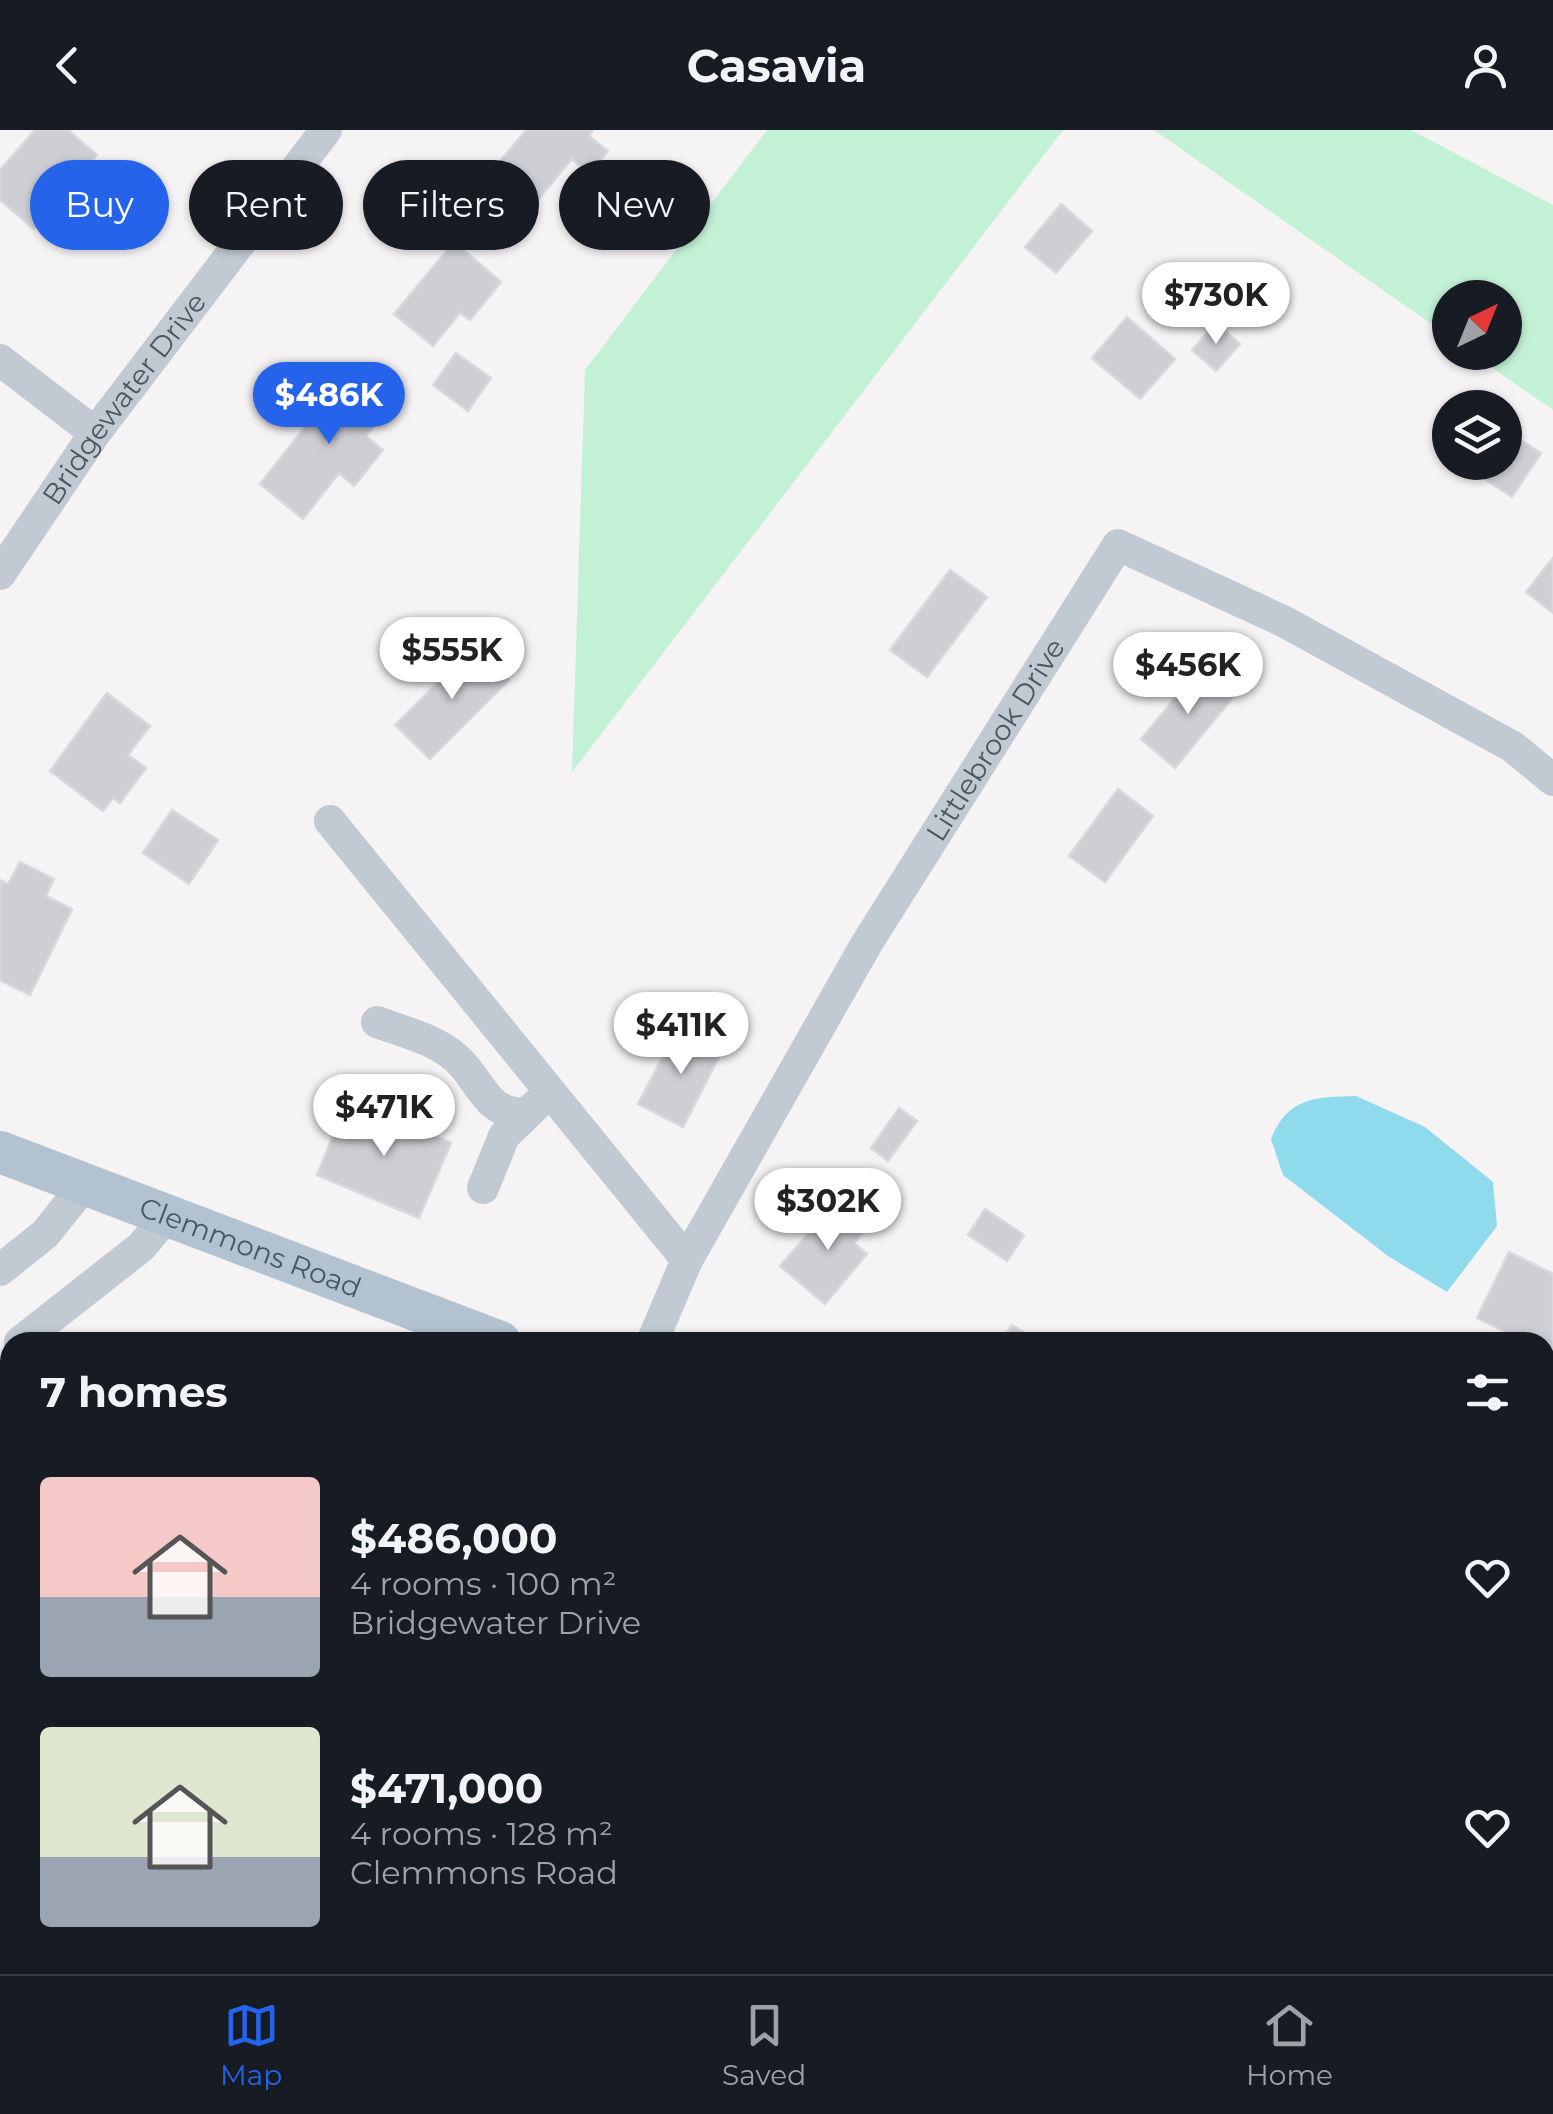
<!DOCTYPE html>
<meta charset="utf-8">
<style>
:root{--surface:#171b24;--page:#242831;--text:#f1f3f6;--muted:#9ea1a6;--line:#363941;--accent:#2563eb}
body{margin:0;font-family:Montserrat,sans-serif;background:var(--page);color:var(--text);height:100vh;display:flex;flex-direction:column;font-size:38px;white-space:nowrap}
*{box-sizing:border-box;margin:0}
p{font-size:32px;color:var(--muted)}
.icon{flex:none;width:55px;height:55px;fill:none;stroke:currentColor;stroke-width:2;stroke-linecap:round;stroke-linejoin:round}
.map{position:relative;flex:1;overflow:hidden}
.drawer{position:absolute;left:0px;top:1202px;width:1555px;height:642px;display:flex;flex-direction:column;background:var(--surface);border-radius:30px 30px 0 0;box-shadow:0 2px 8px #0004}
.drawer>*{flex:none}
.guide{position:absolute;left:30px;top:30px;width:1000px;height:90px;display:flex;gap:20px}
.needle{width:65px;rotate:43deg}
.tools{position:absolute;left:1432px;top:150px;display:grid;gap:20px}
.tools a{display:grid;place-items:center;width:90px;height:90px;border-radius:50%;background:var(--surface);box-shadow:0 2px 8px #0004;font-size:50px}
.price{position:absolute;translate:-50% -85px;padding:0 22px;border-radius:35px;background:#fff;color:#222;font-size:32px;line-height:65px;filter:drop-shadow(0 2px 5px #0008)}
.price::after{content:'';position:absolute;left:50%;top:60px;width:30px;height:22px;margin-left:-15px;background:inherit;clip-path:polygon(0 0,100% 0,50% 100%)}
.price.current{background:var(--accent);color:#fff}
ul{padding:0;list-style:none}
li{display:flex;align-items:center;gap:30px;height:250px;padding:0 40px}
li span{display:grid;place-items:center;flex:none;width:280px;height:200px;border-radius:10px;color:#555}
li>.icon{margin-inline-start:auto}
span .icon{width:120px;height:120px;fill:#fffc;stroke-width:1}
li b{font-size:42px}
h2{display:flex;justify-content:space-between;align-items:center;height:120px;padding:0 40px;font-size:42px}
.pill{padding:0 35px;border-radius:45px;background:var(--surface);box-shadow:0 2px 8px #0004;font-size:35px;line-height:90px}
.pill.current{background:var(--accent);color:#fff}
header{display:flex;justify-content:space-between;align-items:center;height:130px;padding:0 40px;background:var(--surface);font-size:45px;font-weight:700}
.tabs{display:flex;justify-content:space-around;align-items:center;height:140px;border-top:2px solid var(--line);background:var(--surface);font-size:28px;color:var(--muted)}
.tabs a{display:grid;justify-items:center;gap:5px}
.tabs .current{color:var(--accent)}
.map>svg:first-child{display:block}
</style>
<header><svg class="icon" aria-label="back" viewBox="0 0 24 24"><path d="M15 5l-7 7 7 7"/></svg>Casavia<svg class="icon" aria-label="person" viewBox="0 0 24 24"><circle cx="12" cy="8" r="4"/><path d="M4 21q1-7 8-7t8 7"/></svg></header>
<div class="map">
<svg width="1553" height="1844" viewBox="0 0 1553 1844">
<rect width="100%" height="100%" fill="#f5f3f3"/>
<path fill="#c3f1d5" d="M767 0H1063L572 642 585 240Z
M1154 0H1411L1553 75V280L1471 223 1505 222V168H1450V207Z
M1235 1835H1517L1509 1844H1230Z"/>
<path fill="#90daee" d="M1356 966 1425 997 1493 1052 1497 1096 1447 1162 1388 1126 1283 1045 1271 1009C1288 967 1315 967 1356 966Z"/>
<path fill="#cdcfd5" stroke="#d7d9de" stroke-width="2.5" d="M35 0H68L97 25 34 99 0 70V40Z
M526 0H593L589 6 608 21 589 44 572 29 533 76 492 41Z
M1061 74 1092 101 1056 143 1025 117Z
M454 112 501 152 470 190 460 183 433 216 394 184Z
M1127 187 1175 229 1140 269 1092 228Z
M1216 193 1240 214 1216 241 1192 220Z
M456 223 491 248 468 281 433 255Z
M349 241 391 274 366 306 383 320 354 356 339 343 303 389 260 354Z
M1505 300 1541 323 1512 367 1459 332H1505Z
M1553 428V483L1526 462Z
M950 440 987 467 927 547 890 520Z
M475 515 509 550 430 629 395 595Z
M1201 537 1235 565 1175 638 1141 609Z
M107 563 150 596 128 625 146 638 120 673 113 668 103 681 50 641Z
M1118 659 1153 686 1105 752 1069 726Z
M172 680 218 710 189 754 143 723Z
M20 732 54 749 46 766 72 779 30 865 0 850V750L8 754Z
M679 896 723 919 683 997 638 974Z
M348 969 451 1013 419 1088 317 1045Z
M899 978 917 991 888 1031 871 1018Z
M837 1070 868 1097 854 1113 867 1124 825 1174 780 1136Z
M985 1079 1024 1105 1007 1131 968 1105Z
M1509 1122 1553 1144V1226L1545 1222V1212H1526L1477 1188Z
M1012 1195 1040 1212H1001Z
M1553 1493V1585L1545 1580V1509Z
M10 1554V1581L0 1574Z"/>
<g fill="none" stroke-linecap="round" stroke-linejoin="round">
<g stroke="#c1cad2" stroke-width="32">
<path d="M0 230 95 303"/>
<path id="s1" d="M0 444 95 303 326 0"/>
<path d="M330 691 687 1130 652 1212"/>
<path d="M377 892C403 902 435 909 456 928 482 951 484 983 524 984"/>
<path d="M483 1058 504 1006 536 975"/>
<path id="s2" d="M687 1130 867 813 1118 415 1283 491 1513 617 1553 650"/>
<path d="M0 1140 45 1104 86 1053"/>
<path d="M20 1212 141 1117 168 1085"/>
<path d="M1545 1295 1553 1299"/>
<path d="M1545 1371 1553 1358"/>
<path d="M0 1606 10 1611"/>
<path d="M519 1844 526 1835"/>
</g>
<g stroke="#b3c2d1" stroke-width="42">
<path id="s3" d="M0 1022 500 1212"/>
<path d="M1545 1688 1553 1692"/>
</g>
</g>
<g text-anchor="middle" stroke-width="8" stroke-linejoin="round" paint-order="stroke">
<g font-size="28" fill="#4a5661" stroke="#fff">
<text dy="10" stroke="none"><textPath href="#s1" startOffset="215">Bridgewater Drive</textPath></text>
<text dy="10" stroke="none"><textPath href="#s2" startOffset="605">Littlebrook Drive</textPath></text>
<text dy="10" stroke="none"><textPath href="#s3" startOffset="268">Clemmons Road</textPath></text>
</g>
</g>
</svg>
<div class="tools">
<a><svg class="needle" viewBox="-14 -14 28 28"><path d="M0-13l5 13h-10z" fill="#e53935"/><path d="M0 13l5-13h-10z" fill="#9ea1a6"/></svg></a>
<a><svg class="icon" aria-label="layers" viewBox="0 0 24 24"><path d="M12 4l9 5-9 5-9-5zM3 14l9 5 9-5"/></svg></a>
</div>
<b class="price" style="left:1216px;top:217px">$730K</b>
<b class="price current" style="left:329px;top:317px">$486K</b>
<b class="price" style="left:452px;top:572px">$555K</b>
<b class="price" style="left:1188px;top:587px">$456K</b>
<b class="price" style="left:681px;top:947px">$411K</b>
<b class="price" style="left:384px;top:1029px">$471K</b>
<b class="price" style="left:828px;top:1123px">$302K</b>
<div class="guide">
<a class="pill current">Buy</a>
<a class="pill">Rent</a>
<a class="pill">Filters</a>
<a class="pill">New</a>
</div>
<section class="drawer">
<h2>7 homes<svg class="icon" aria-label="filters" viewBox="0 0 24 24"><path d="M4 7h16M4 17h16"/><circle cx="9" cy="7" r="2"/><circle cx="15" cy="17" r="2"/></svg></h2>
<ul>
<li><span style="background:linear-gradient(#f6c9c9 60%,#9aa5b1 0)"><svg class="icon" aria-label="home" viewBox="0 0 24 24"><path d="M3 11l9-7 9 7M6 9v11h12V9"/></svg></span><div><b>$486,000</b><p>4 rooms · 100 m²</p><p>Bridgewater Drive</p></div><svg class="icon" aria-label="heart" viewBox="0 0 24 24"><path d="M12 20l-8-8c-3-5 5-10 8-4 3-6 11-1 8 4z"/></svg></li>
<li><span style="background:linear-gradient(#dfe7d0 65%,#9aa5b1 0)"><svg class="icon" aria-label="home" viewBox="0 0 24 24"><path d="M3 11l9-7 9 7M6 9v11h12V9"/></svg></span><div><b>$471,000</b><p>4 rooms · 128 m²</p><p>Clemmons Road</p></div><svg class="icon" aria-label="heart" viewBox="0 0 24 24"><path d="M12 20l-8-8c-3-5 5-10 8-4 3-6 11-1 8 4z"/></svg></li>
</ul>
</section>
</div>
<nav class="tabs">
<a class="current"><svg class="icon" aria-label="map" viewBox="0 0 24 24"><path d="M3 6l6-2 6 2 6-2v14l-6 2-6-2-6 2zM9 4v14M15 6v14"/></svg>Map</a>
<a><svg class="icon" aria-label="saved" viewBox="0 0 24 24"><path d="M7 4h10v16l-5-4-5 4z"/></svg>Saved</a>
<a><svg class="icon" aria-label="home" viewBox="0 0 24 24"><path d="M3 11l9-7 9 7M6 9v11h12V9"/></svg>Home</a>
</nav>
